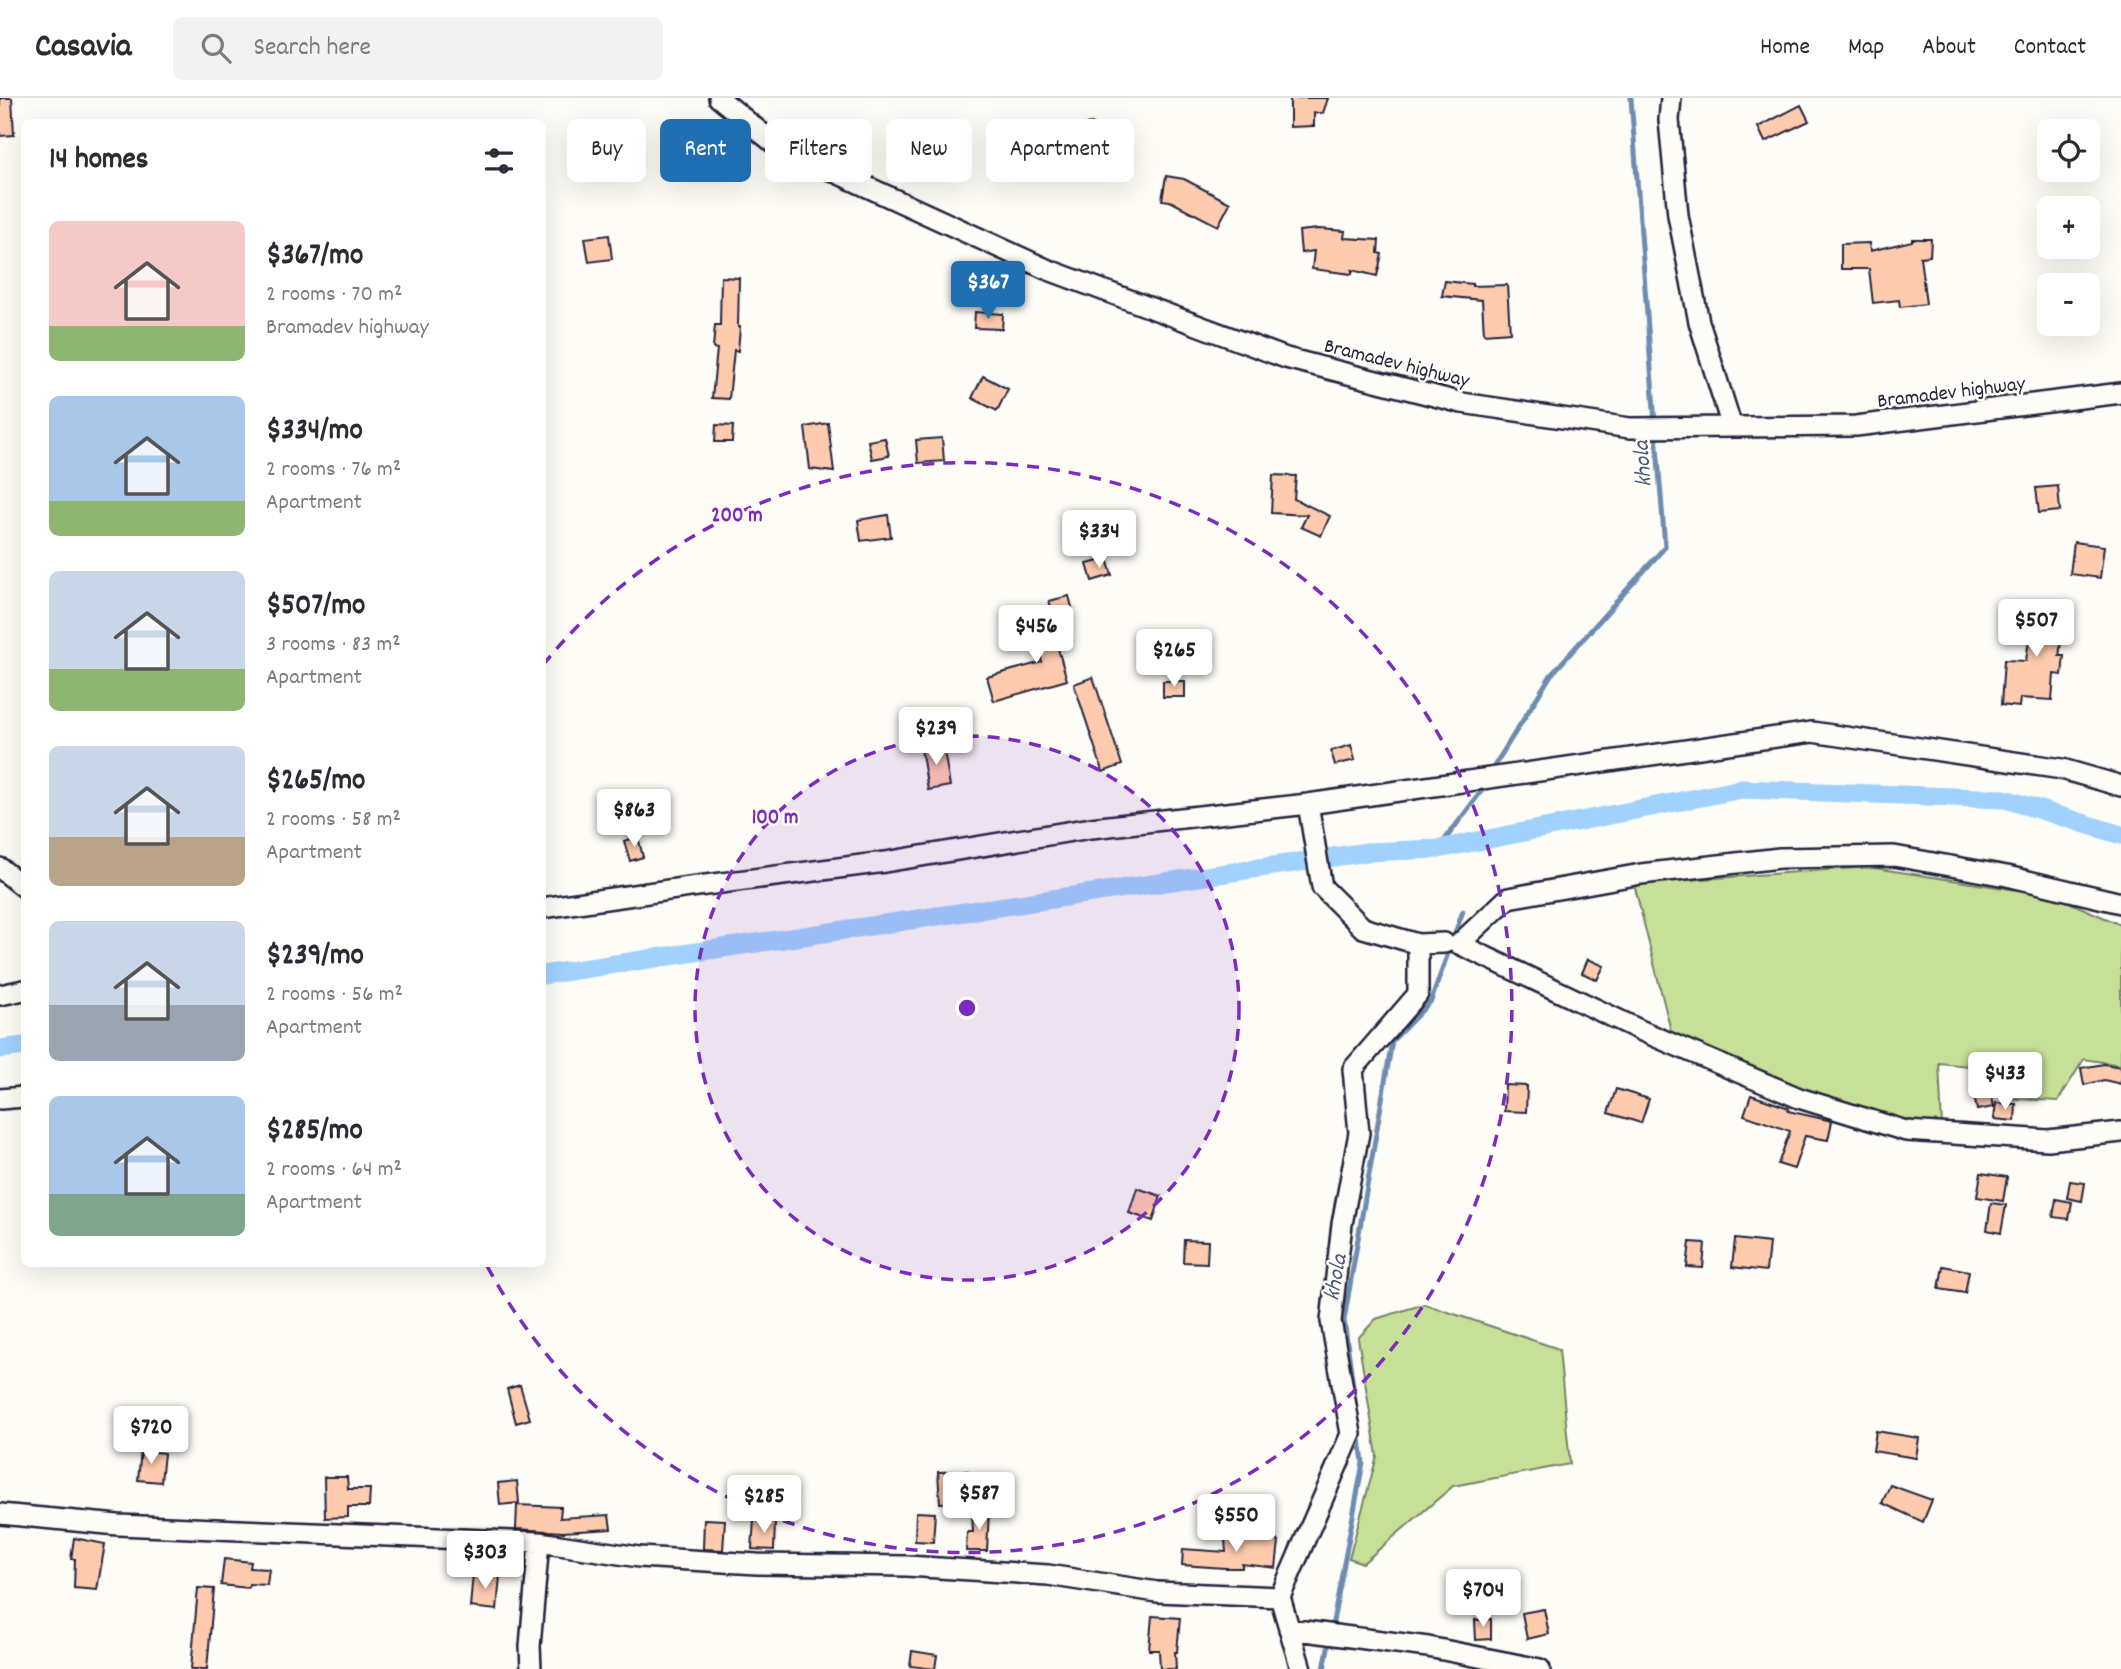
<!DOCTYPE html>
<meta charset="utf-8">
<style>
:root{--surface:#fff;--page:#f2f2f3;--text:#2b2b33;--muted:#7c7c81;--line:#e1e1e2;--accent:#1f6fb2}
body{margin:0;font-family:Dekko,sans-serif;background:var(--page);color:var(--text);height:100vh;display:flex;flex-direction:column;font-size:26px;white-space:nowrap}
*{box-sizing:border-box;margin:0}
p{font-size:23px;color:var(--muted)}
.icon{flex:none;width:38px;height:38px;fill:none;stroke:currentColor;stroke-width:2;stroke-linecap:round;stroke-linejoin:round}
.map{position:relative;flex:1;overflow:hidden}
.drawer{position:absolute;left:21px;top:21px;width:525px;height:1148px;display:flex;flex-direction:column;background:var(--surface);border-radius:10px;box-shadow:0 7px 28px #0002}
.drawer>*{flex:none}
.guide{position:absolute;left:567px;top:21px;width:665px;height:63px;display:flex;gap:14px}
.buttons{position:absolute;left:2037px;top:21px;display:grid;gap:14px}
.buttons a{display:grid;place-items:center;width:63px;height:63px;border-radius:10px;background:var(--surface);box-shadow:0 7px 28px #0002;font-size:35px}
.price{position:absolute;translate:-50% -60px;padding:0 16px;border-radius:7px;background:#fff;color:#222;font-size:23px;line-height:46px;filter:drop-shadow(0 2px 4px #0008)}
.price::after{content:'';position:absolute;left:50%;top:42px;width:21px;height:16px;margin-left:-10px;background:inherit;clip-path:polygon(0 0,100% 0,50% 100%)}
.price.current{background:var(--accent);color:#fff}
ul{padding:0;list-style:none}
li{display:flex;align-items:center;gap:21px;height:175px;padding:0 28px}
li span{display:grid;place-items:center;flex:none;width:196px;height:140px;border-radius:10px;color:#555}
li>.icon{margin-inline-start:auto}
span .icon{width:84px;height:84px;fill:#fffc;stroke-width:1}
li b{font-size:30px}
h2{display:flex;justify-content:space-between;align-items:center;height:84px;padding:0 28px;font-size:30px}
.pill{padding:0 24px;border-radius:10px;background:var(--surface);box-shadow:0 7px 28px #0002;font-size:24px;line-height:63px}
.pill.current{background:var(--accent);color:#fff}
header{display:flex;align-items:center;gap:42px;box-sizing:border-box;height:98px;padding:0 35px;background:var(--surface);border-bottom:2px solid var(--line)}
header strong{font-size:33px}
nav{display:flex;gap:38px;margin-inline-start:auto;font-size:24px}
.search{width:490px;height:63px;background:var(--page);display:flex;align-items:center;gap:18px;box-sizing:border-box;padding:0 24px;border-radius:10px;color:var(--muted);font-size:26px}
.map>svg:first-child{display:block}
</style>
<header>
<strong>Casavia</strong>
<div class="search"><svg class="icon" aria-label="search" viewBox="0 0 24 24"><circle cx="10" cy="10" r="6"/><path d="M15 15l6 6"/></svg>Search here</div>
<nav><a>Home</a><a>Map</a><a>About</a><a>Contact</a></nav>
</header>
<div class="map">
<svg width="2121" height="1571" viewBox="0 0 2121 1571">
<rect width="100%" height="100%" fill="#fdfcf7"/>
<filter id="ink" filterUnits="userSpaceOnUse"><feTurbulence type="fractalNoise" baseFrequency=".0143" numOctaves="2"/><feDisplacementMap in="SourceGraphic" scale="14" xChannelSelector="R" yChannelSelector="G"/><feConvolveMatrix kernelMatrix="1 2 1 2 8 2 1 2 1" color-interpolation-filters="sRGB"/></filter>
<g filter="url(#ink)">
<path fill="#c6e197" stroke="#748269" stroke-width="2" d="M1868 769 2055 798 2121 827V967L2084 961 2058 1003 2002 1000 1980 969 1939 965 1942 1028 1848 1011 1673 941 1634 786Z
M1424 1206 1559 1251 1570 1366 1453 1388 1363 1465 1349 1460 1377 1358 1358 1240 1376 1221Z"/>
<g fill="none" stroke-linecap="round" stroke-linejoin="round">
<path stroke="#6e8caf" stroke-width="5" d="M1631 0 1655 325
M1493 670 1551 577 1665 449 1656 335
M1438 751 1483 691
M1356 1310 1344 1222 1392 943 1431 903 1463 813
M1324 1571 1363 1365 1359 1333"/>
<path stroke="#a0d2fd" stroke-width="19" d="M542 877 1367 754 1438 751 1742 691 2005 701 2121 737
M0 951 24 948"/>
</g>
<path fill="#ffcbaf" stroke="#22223b" stroke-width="2" d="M0 0H12L14 37 0 38Z
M1290 0H1328L1323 15H1314V28L1290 29Z
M1801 7 1809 23 1765 44 1758 29Z
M1094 26 1095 40 1072 42 1070 28Z
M1108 51 1111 68 1095 71 1091 54Z
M1166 78 1184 81 1230 105 1218 128 1170 103 1162 102Z
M1319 131 1345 133 1344 140 1379 142 1378 155 1382 156 1377 178 1352 172V176L1312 171 1314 153 1301 155 1299 133Z
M609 137 612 161 589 164 585 140Z
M1912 141H1931L1930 158 1920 159 1926 206 1900 209 1899 202 1873 205 1869 171H1841V146L1869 145 1870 153 1912 143Z
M721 179 739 180 738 229H740L738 253 734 252 729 301 712 300 717 251 713 250 715 227H720Z
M1445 183 1472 186V188L1507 187 1510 234 1484 236 1482 202 1442 198Z
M975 214 1003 216 1002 231 974 230Z
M983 278 1008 291 997 313 972 300Z
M828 325 834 374 810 371 805 329Z
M716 327 733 328 732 344H715Z
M885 340 889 358 872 361 868 343Z
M942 340 944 363 918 365 916 342Z
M1273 377 1296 378 1294 401 1330 418 1321 438 1301 429 1307 417 1271 415Z
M2058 388 2060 413 2039 415 2036 390Z
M888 417 891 439 861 443 858 422Z
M2074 444 2104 448 2100 480 2070 476Z
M1107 461 1112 477 1092 483 1087 466Z
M1069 498 1073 513 1054 518 1049 503Z
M2046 508 2066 511 2059 558H2064L2062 577 2054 576 2052 602 2020 600 2019 609 2001 607 2004 562 2026 563 2031 527 2018 526 2020 511 2045 514Z
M1065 521 1072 543 1057 547 1067 582 994 603 987 579 1042 564 1032 530Z
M1093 579 1122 667 1103 674 1074 586Z
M1163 583H1185V599H1163Z
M943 646 950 688 928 692 921 650Z
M1351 647 1355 662 1335 667 1331 653Z
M638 739 643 759 630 763 624 743Z
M1588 861 1604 868 1597 882 1582 875Z
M2104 966 2121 969V986L2104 982 2084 987 2081 970Z
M1505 987 1527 988 1526 1014 1504 1013Z
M1616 991 1649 1001 1641 1025 1608 1015Z
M1991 994 1994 1009 1977 1012 1974 997Z
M1751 997 1789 1010 1788 1013 1832 1023 1828 1042 1805 1038 1794 1071 1778 1066 1790 1033 1744 1017Z
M1996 1005 2016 1006 2015 1023 1994 1021Z
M1981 1075 2007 1079 2003 1103 1977 1099Z
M2070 1083 2085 1085 2082 1103 2067 1100Z
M1137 1090 1161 1098 1153 1123 1129 1115Z
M2056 1101 2072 1104 2069 1121 2053 1119Z
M1991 1105 2006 1107 2001 1135 1987 1132Z
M1735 1141 1769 1145 1766 1173 1732 1169Z
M1184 1142 1208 1143 1207 1165 1183 1164Z
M1690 1144 1705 1145 1703 1170 1687 1169Z
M1943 1168 1969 1173 1965 1195 1939 1191Z
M520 1287 530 1321 516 1325 507 1291Z
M1876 1333 1919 1340 1916 1360 1873 1353Z
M141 1352 164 1355 161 1384 138 1382Z
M968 1373 969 1403 940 1405 938 1374Z
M324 1379H347L348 1391H370L369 1409H348V1419L325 1420Z
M517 1383 519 1405 500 1407 498 1385Z
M1890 1387 1932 1402 1923 1424 1882 1405Z
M517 1407 561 1409 560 1420 609 1417 611 1431 563 1434 516 1431Z
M972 1412H989L987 1453H966L967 1434H973Z
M916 1414 935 1415 933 1444 915 1443Z
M704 1421 725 1422 723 1452 703 1451Z
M754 1422 775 1423 774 1452 752 1451Z
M1234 1438 1279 1443 1276 1470 1242 1466V1470H1225L1182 1467 1183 1451 1226 1454 1225 1441H1234Z
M74 1440 105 1446 97 1492 74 1490 75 1461H71Z
M224 1461 251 1464 250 1470 269 1471 267 1487 249 1486 248 1490 221 1487Z
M473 1475 500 1477 497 1512 470 1509Z
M198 1490 214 1491 207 1571H191Z
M1544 1511 1549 1536 1527 1541 1522 1515Z
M1152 1518 1180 1520 1177 1554H1175L1176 1571H1160L1159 1552H1149Z
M1491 1521V1541L1476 1542 1475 1522Z
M912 1553 937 1557 935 1571 910 1568Z"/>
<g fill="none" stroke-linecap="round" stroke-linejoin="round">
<defs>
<path id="minor" d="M719 0 776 47 1046 171 1286 260 1462 305 1630 330 1856 328 2121 295
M1671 0 1669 22 1678 117 1699 224 1732 329
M1308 706 1322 789 1363 830 1418 846 1444 845
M0 770 24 789
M2121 805 2007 778 1894 758 1780 760 1641 776 1508 800 1459 846 1642 933 1799 1000 1906 1033 2048 1042 2121 1034
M542 810 690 789 885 764 1091 730 1308 706 1812 634 2062 671 2121 688
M0 897 24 892
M0 1001 24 999
M0 1416 118 1427 539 1444 639 1459 757 1466 907 1468 1048 1477 1157 1494 1280 1499 1301 1571
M1280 1499 1351 1336 1331 1223 1342 1126 1359 1035 1353 971 1418 896V846
M1289 1531 1428 1549 1540 1571
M531 1571 530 1548 539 1444"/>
</defs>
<use href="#minor" stroke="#22223b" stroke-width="24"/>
<use href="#minor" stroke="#fdfcf7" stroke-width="19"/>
</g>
</g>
<circle cx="967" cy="910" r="272" fill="#7b2cbf" fill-opacity=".12"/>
<g fill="none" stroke="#7b2cbf" stroke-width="3.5" stroke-dasharray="12 9">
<circle cx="967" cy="910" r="272"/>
<path d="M543 567A545 545 0 1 1 486 1166"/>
</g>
<g text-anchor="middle" stroke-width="5" stroke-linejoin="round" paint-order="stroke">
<g font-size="21" fill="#22223b" stroke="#fdfcf7">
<text transform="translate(1397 264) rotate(14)" y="7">Bramadev highway</text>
<text transform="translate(1951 293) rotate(-7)" y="7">Bramadev highway</text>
</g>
<g font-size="23" font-style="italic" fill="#485775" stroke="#fdfcf7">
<text transform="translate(1641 366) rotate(-94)" y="8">khola</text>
<text transform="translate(1334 1179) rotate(-80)" y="8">khola</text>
</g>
</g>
<circle cx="967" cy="910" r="10" fill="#7b2cbf" stroke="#fdfcf7" stroke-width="3.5"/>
<g font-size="21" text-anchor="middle" font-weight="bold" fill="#7b2cbf" stroke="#fdfcf7" stroke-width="5" stroke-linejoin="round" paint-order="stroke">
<text x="737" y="423">200 m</text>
<text x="775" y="725">100 m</text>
</g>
</svg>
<div class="buttons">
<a><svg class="icon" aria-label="locate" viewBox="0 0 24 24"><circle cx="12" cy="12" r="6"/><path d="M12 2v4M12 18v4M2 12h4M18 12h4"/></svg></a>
<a>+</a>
<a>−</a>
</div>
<b class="price current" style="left:988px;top:223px">$367</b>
<b class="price" style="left:1099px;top:472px">$334</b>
<b class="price" style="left:2036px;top:561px">$507</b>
<b class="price" style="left:1036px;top:567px">$456</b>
<b class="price" style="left:1174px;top:591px">$265</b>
<b class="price" style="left:936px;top:669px">$239</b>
<b class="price" style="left:634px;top:751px">$863</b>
<b class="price" style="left:2005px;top:1014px">$433</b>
<b class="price" style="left:151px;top:1368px">$720</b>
<b class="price" style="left:979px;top:1434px">$587</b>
<b class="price" style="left:764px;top:1437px">$285</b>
<b class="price" style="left:1236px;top:1456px">$550</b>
<b class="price" style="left:485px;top:1493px">$303</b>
<b class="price" style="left:1483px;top:1531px">$704</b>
<div class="guide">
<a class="pill">Buy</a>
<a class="pill current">Rent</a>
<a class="pill">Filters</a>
<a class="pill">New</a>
<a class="pill">Apartment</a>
</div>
<section class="drawer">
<h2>14 homes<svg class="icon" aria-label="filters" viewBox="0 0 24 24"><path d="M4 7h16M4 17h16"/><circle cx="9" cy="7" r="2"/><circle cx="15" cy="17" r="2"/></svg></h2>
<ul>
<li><span style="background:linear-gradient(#f6c9c9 75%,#8fb573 0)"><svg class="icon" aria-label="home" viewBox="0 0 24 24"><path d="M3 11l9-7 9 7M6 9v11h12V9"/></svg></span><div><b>$367/mo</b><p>2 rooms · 70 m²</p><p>Bramadev highway</p></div></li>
<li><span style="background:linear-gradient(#a9c7e8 75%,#8fb573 0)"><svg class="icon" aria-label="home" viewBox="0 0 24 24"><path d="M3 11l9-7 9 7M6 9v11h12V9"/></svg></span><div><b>$334/mo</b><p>2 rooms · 76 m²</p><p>Apartment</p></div></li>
<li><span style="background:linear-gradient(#c9d6e8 70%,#8fb573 0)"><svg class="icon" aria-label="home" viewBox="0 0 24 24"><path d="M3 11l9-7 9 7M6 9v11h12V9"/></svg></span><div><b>$507/mo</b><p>3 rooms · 83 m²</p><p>Apartment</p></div></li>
<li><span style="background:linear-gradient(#c9d6e8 65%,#b9a48a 0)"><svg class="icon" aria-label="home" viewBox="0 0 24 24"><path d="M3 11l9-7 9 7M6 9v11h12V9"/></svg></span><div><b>$265/mo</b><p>2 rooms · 58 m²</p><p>Apartment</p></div></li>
<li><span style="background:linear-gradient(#c9d6e8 60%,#9aa5b1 0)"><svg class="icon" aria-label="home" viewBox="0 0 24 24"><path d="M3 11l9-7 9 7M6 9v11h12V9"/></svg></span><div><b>$239/mo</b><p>2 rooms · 56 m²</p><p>Apartment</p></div></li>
<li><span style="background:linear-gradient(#a9c7e8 70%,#7fa58c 0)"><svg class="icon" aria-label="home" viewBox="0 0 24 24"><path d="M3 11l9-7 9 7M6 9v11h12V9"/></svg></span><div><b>$285/mo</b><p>2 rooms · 64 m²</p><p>Apartment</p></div></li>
</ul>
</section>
</div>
